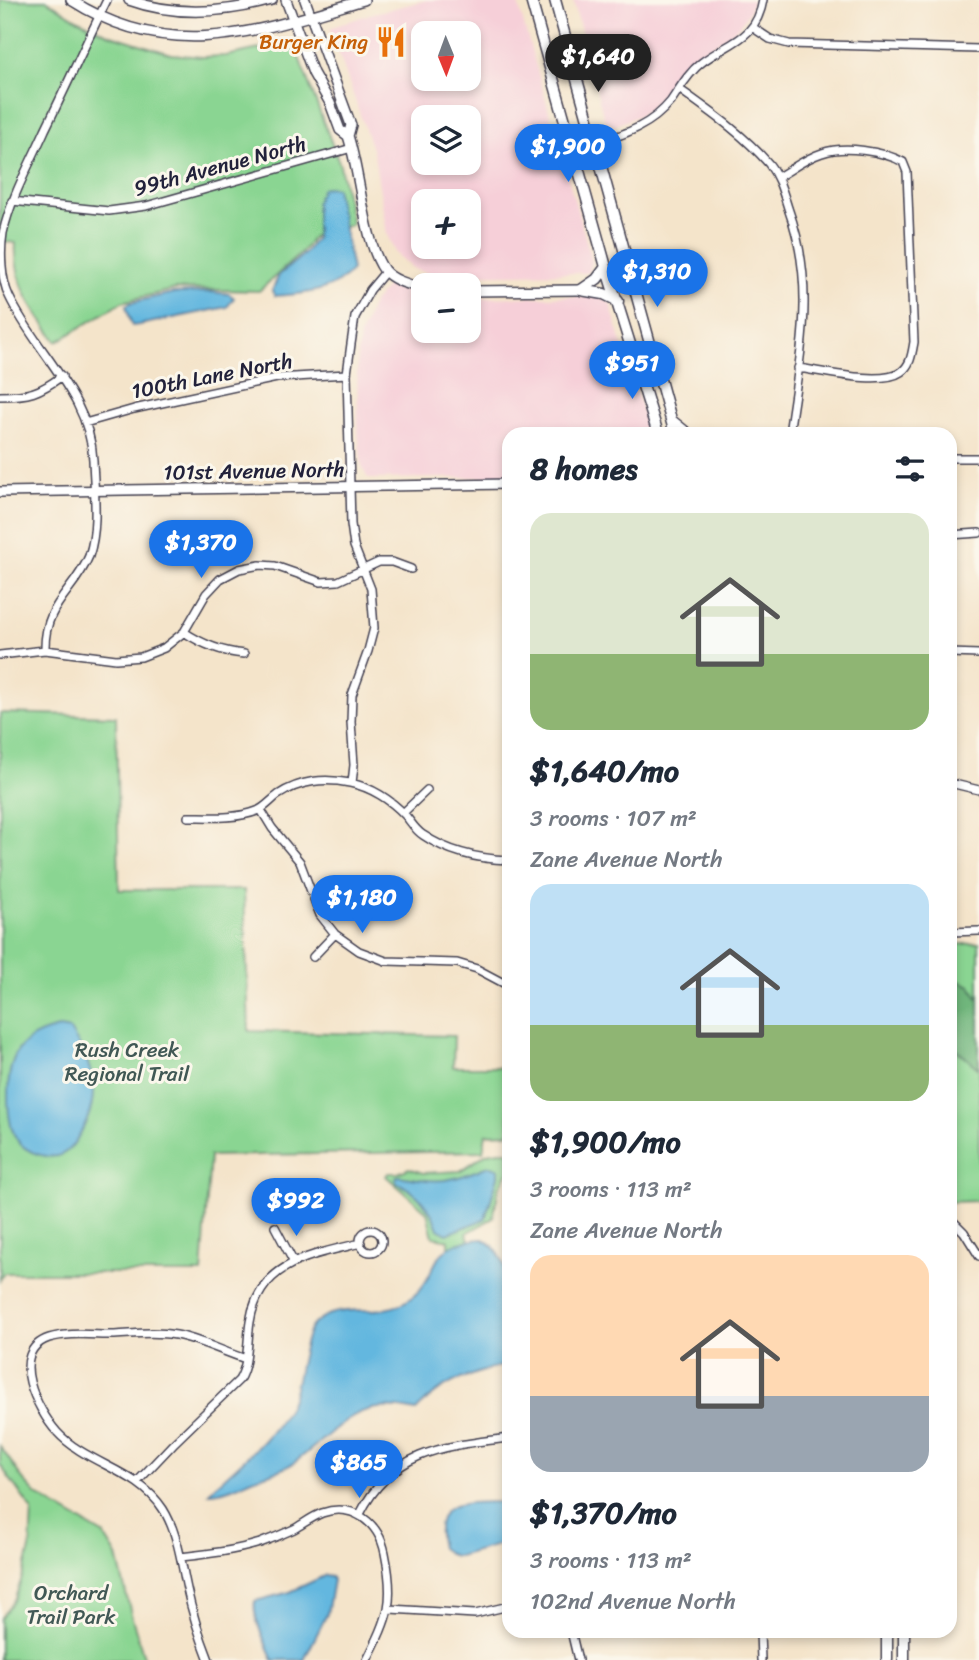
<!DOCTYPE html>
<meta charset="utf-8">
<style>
:root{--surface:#fff;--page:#f2f2f3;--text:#1f2937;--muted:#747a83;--accent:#1a73e8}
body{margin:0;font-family:Sriracha,sans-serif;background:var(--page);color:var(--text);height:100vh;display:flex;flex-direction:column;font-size:26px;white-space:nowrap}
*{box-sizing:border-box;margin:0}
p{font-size:23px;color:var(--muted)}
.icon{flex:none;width:38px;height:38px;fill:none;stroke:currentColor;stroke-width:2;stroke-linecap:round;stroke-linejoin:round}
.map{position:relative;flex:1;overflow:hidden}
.sheet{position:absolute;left:502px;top:427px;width:455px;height:1211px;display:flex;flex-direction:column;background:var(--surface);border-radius:21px;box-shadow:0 4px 10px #0003}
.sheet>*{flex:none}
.needle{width:46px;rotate:179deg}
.tools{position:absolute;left:411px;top:21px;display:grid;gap:14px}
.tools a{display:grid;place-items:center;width:70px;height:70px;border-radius:14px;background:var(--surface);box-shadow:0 4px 10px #0003;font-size:35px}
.price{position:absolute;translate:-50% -60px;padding:0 16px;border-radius:24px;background:var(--accent);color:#fff;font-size:23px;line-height:46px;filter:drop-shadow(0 2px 4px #0008)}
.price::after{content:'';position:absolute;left:50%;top:42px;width:21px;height:16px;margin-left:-10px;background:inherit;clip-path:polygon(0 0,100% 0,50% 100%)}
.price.on{background:#222;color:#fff}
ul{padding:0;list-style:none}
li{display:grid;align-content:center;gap:14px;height:371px;padding:0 28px}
li span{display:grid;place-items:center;height:217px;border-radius:21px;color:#555}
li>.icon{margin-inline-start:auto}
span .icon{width:126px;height:126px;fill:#fffc;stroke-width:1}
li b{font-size:30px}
h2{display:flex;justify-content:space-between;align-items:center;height:84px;padding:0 28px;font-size:30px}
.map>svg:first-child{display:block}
</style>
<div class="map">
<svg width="979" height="1660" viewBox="0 0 979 1660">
<rect width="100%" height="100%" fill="#fbf7ec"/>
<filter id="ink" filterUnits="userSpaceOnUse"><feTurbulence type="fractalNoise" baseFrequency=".0143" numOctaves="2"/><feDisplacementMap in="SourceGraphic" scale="14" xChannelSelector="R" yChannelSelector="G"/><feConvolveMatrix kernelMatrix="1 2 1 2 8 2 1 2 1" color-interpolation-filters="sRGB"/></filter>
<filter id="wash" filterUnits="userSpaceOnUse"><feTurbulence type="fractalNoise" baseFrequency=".00686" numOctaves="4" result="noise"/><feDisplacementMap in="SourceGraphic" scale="28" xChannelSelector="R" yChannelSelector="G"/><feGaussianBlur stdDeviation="1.57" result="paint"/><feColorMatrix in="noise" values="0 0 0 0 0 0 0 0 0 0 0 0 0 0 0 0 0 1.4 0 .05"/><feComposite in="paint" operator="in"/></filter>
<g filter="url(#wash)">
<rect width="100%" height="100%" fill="#f4e4ca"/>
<path fill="#f6cfd8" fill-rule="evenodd" d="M427 0H517L592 261 588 273 434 275 414 269 396 254 387 235 374 155 330 28 370 14ZM424 33H469V79H424ZM424 117H469V163H424ZM469 201V247H424V201Z
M573 0H753L749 12 738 27 731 34 692 58 650 108 640 115 614 126 608 124 604 119Z
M388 285 423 297 424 331H469V298L599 296 605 299 610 303 649 434H509V477L371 479 367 477 362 467 358 434 357 361 360 335 373 303Z"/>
<path fill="#8ad592" stroke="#567c66" stroke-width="2" d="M0 0H46L77 19 108 34 171 54 202 57 226 56 279 45 289 47 298 55 340 165 352 224 314 236 301 253 259 291 176 289 122 302 57 342C34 311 13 284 16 243L0 241V50L3 40Z
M0 713 116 716 119 890H244L249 1031 454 1036 453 1067H509V1133L486 1134 483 1151 210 1156 202 1273H4L0 1280Z
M979 943V1201L950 1202V945Z
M499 1151H509V1171L499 1188 493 1218 467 1233 469 1240 449 1247V1240L433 1237 427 1212 386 1176 388 1173H398L409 1168 423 1173 460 1171 487 1153Z
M0 1446 24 1481 37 1495 104 1535 117 1556 132 1618 145 1660H0V1619L15 1598 24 1572 30 1549 32 1510 0 1465Z"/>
<path fill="#6fb67c" stroke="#486c5c" stroke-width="2" d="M950 977 971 986 979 1000V1069L950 1044Z"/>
<path fill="#64b7df" stroke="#436c8d" stroke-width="2" d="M327 187 336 188 352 270C335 292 301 294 275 296L272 291 279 275 304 254 316 238V203L322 188Z
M211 292 229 294 234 298 227 307 139 325 132 326 126 306 130 303 173 293Z
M59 1028 70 1030C89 1058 101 1086 87 1120 82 1130 76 1144 67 1151 53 1163 24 1153 16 1138 9 1126 8 1109 8 1096 8 1056 18 1037 59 1028Z
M488 1166 498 1169V1176L485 1219 447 1234 438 1229C431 1207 417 1192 396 1182V1177L399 1176C442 1184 449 1182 488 1166Z
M483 1239C520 1257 509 1332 509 1366H501C463 1377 444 1381 416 1411 354 1397 343 1426 299 1459 286 1470 265 1474 250 1480 237 1486 223 1493 209 1493 213 1486 219 1483 224 1478 247 1457 275 1433 289 1406 299 1387 302 1335 314 1324 338 1300 376 1319 405 1302 445 1278 420 1243 483 1239Z
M495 1502 509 1503V1542L458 1556 451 1555 441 1548C430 1501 460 1503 495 1502Z
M326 1575 331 1576 333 1580 327 1614 304 1660H273C266 1643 252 1618 255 1601L290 1592Z"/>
</g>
<g filter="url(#ink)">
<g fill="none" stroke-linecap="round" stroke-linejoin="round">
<defs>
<path id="minor" d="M752 27 770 39 789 44 979 49
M679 89C711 112 743 134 769 164 779 177 783 192 788 208 817 287 800 353 789 434
M597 143C625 134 651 126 671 101 680 88 688 73 701 63 728 42 756 41 763 0
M778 177C792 169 806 158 822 153 844 145 883 151 903 162L907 172 914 342C912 353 911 365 901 372 881 386 822 371 798 368
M12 201 109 211 146 206 352 148
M0 396C29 396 39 393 62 376
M85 423 134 409 277 378 347 374
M795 434 799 432 808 434
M950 458H979
M950 535 979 533
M184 632C202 644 222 652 244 654
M45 650C44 603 74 593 89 556 99 527 94 490 93 460 90 395 35 352 9 296 1 279 0 252 3 233 11 197 30 164 45 130 66 87 86 43 107 0
M950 653 979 654
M0 655 45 650 116 659 141 657 164 648 184 632 206 594 220 579 239 569 260 565 275 566 321 582 338 581 379 562H392L411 569
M352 783 354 765 351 722 352 695 368 651 374 628 371 589 354 546 351 524 347 374 351 344 355 317 370 290 385 272
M950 783 979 790
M261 810 272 828 300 862 320 915 335 934 359 951 386 961 457 963 477 969 509 986
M403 813 427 790
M188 817C210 817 236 819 257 811 265 808 271 800 278 795 301 780 324 778 350 783 371 787 391 800 405 815 411 822 415 830 423 835 448 852 480 859 509 860
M950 932 979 931
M313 957 335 934
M950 1218 964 1232 979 1256
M275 1227 293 1261
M360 1241a11 11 0 1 1 22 0a11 11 0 1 1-22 0Z
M137 1482 173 1444 239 1380C249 1364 247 1340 250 1322 259 1262 312 1255 361 1243
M360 1514C392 1450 444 1446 509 1438
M181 1557C207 1554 234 1551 260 1543 271 1539 283 1534 294 1529 303 1524 312 1517 322 1513 353 1502 379 1523 385 1553 395 1602 389 1616 367 1660
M390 1609 475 1614 509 1606
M571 1631 578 1660
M760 1631 761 1660
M209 1660C200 1637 192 1613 187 1589 181 1562 178 1533 163 1509 137 1469 87 1465 57 1432 38 1411 7 1352 49 1338 68 1332 92 1335 112 1335 133 1334 155 1331 176 1335 199 1339 223 1352 246 1359"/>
<path id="tertiary" d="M71 0C172 65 261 30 364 0
M129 0C176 17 225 13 272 0
M286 0 313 73 330 103 340 130 348 136
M305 0 351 125 348 136C360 171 364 243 384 270 393 281 411 285 424 289
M469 291 581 290
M0 492 509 484"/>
<path id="secondary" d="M531 0 606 267 658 434
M555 0 675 434
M581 290 604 294 618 301
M581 290 597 279 606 267
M672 421 688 434
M887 1660V1631
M904 1660V1631"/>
</defs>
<use href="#minor" stroke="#423f50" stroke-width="10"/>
<use href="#tertiary" stroke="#423f50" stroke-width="12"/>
<use href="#secondary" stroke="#423f50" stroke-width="13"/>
<use href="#minor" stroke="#fff" stroke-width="7"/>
<use href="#tertiary" stroke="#fff" stroke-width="9"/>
<use href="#secondary" stroke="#fff" stroke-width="10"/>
</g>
</g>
<defs>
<symbol id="restaurant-bare" viewBox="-9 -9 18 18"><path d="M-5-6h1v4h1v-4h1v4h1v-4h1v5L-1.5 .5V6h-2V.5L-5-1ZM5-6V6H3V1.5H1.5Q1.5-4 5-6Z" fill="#e8710a" stroke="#fbf7ec" stroke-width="2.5" paint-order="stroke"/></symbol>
</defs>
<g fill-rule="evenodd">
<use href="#restaurant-bare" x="369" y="20" width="44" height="44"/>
</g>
<g text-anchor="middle" stroke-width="6" stroke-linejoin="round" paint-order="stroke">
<g font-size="21" fill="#c56008" stroke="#fbf7ec" text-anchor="end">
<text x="368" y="49">Burger King</text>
</g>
<g font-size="21" fill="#22223b" stroke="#fbf7ec">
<text transform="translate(220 166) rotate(-15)" y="7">99th Avenue North</text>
<text transform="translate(212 376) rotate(-11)" y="7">100th Lane North</text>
<text transform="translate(254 471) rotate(-1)" y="7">101st Avenue North</text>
</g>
<g font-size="21" fill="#415855" stroke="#fbf7ec">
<text x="127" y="1057">Rush Creek<tspan x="127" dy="24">Regional Trail</tspan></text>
<text x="71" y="1600">Orchard<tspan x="71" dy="24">Trail Park</tspan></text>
</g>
</g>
</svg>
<div class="tools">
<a><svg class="needle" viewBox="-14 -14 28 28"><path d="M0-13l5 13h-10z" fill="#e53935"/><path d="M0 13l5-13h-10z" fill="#747a83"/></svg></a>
<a><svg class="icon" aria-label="layers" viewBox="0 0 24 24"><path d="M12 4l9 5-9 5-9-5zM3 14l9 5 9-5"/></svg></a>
<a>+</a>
<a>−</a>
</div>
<b class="price on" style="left:598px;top:94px">$1,640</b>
<b class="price" style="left:568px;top:184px">$1,900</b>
<b class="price" style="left:657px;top:309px">$1,310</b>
<b class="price" style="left:632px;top:401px">$951</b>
<b class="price" style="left:201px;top:580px">$1,370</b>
<b class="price" style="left:362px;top:935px">$1,180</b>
<b class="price" style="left:296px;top:1238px">$992</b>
<b class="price" style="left:359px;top:1500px">$865</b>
<section class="sheet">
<h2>8 homes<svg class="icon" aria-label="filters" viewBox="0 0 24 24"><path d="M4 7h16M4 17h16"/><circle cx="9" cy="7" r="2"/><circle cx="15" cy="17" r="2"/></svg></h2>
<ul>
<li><span style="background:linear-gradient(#dfe7d0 65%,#8fb573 0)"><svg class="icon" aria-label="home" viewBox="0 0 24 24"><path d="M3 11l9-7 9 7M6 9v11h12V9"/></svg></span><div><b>$1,640/mo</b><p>3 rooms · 107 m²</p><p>Zane Avenue North</p></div></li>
<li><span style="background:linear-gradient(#bfe0f5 65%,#8fb573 0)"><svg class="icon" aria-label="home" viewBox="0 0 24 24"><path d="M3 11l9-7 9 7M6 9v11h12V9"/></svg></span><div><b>$1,900/mo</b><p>3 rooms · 113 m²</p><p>Zane Avenue North</p></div></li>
<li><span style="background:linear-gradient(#ffd9b3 65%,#9aa5b1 0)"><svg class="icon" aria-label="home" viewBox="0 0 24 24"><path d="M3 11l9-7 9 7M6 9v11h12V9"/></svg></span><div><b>$1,370/mo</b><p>3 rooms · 113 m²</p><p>102nd Avenue North</p></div></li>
</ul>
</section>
</div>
